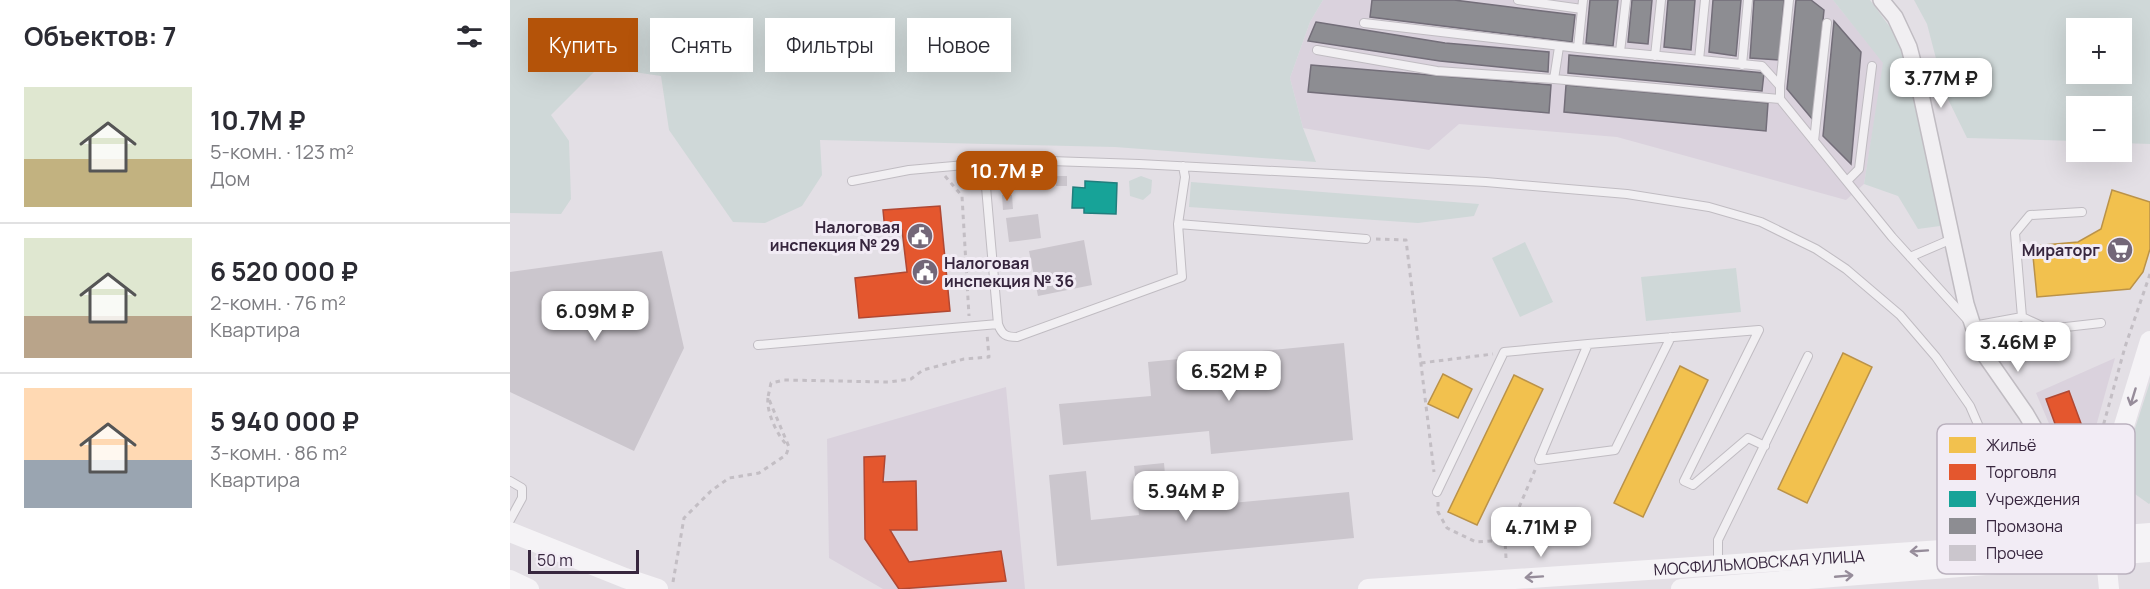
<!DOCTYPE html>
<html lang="ru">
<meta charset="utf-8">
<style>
:root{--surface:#fff;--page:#f7f7f7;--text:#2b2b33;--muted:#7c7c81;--line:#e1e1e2;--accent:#b45309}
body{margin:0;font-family:Manrope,sans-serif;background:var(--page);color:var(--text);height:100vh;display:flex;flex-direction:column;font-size:22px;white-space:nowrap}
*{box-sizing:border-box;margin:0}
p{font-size:20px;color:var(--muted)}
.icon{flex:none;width:33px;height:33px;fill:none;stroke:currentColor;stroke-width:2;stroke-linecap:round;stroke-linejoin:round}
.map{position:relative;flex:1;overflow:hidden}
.sheet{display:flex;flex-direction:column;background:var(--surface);width:510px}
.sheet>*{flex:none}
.banner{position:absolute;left:18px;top:18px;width:570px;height:54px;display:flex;gap:12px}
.fabs{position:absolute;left:1556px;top:18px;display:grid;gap:12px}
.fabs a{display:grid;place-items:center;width:66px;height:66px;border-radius:0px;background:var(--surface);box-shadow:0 6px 24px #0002;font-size:30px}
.scale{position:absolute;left:18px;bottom:15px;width:111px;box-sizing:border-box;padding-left:6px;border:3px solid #37263e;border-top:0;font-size:16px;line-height:21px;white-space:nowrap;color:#37263e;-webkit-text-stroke:4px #f2ecf5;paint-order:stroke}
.price{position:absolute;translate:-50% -51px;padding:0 14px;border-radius:12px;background:#fff;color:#222;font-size:20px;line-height:39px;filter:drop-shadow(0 2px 3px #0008)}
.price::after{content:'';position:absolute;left:50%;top:36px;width:18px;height:14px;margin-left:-9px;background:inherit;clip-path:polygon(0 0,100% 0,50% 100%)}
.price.current{background:var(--accent);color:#fff}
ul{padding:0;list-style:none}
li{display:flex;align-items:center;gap:18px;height:150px;padding:0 24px}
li+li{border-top:2px solid var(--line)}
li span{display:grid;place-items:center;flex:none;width:168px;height:120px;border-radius:0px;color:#555}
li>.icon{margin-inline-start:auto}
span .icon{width:72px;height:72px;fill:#fffc;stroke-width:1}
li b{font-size:26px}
h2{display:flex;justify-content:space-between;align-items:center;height:72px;padding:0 24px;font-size:26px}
.pill{padding:0 21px;border-radius:0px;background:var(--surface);box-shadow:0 6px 24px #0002;font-size:21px;line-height:54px}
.pill.current{background:var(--accent);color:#fff}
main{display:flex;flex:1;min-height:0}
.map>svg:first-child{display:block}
</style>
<main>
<section class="sheet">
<h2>Объектов: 7<svg class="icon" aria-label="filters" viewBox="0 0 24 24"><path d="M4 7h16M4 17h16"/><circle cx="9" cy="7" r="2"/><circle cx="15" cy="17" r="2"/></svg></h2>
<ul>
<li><span style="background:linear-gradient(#dfe7d0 60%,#c2b280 0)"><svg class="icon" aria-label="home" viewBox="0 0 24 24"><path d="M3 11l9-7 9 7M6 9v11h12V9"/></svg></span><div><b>10.7M ₽</b><p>5-комн. · 123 m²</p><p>Дом</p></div></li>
<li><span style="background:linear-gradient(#dfe7d0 65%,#b9a48a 0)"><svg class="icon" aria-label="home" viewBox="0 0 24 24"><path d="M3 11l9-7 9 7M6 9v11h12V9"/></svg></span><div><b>6 520 000 ₽</b><p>2-комн. · 76 m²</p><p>Квартира</p></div></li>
<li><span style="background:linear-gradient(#ffd9b3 60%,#9aa5b1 0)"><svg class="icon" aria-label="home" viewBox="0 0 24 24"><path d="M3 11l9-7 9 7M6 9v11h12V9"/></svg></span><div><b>5 940 000 ₽</b><p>3-комн. · 86 m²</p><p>Квартира</p></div></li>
</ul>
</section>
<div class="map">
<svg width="1640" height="589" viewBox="0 0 1640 589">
<rect width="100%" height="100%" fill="#e3dfe5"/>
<path fill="#dad2dd" d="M813 0H1323L1374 63 1354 184 1336 200 1107 137 949 124 919 150 793 128 780 78 800 22Z
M1605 358 1578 455 1555 461 1526 393Z
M496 387 515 589H373L319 558 317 439Z"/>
<path fill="#cfd8d8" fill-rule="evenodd" d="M0 0H813L800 22 780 78 793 128 806 162 605 147 310 140 312 175 292 206 255 223 223 222 159 130 151 76 89 67 41 115 59 141 61 199 51 214 0 213Z
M1323 0H1360L1385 34 1397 63 1434 222 1430 226 1408 229 1388 196 1354 184 1373 63Z
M1404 0H1640V144L1611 143V106H1566V141L1457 138 1435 93 1417 24ZM1566 28H1611V74H1566Z
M631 176 642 180 641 193 633 200 620 196 619 181Z
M681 182 969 204 964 216 908 223 679 207Z
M1015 242 1043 302 1010 317 982 258Z
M1226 268 1231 312 1136 321 1131 277Z
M1640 382V503L1639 504 1615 487 1611 472Z"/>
<path fill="#f2c14e" stroke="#ba9249" stroke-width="1.5" d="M1602 190 1640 202V249L1633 272 1620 289 1527 297 1522 246 1568 242 1591 229Z
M1333 353 1362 367 1297 503 1268 489Z
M1170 366 1198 380 1133 517 1104 503Z
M933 374 962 389 948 418 918 404Z
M1004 375 1033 389 967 525 938 512Z"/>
<path fill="#e4572e" stroke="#b04833" stroke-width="1.5" d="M430 206 440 311 349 318 345 278 397 272 392 230 375 231 373 210Z
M1559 391 1579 445 1562 451 1558 441 1552 443 1536 399Z
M375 456 373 482 406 481 407 530H380L399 562 491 551 496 581 389 589 355 539 354 457Z"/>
<path fill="#17a398" stroke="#217e7d" stroke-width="1.5" d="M575 181 607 183 606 214 574 213V208H562L563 187 575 188Z"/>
<path fill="#8d8d92" stroke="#736e79" stroke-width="1.5" d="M862 0H944L1065 15 1062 42 860 17Z
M1080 0H1108L1103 46 1076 43Z
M1122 0H1142L1138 44 1118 42Z
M1158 0H1185L1181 50 1154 47Z
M1203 0H1231L1226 56 1199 52Z
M1244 0H1274L1269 60 1240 58Z
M1286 0H1301L1314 10 1303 120 1277 89Z
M1324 21 1351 52 1341 164 1313 136Z
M806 22 935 43 1039 52 1038 72 930 61 798 41Z
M1059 55 1254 73 1252 91 1058 73Z
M801 65 1041 85 1039 113 798 92Z
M1056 85 1258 103 1256 131 1054 112Z"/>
<path fill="#cbc6cd" d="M546 176H557V186H546Z
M492 195H502L503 209 493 210Z
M528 214 531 238 499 242 496 218Z
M574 240 582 285 528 296 519 251Z
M152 251 174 348 124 451 0 392V272Z
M834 343 843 440 701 454 699 431 553 445 549 404 641 396 638 362Z
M654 463 658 509 839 492 844 538 547 566 539 475 576 471 581 520 629 515 624 466Z"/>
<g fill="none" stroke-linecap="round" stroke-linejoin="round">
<defs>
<path id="service" d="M1008 0 1072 9
M854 23 1068 48 1073 0
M1068 48 1252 66 1270 86V99L1382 237 1463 326 1512 317 1538 329 1591 323
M807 50 927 71 1044 79 1049 47
M1110 52 1116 0
M1145 56 1151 0
M1189 60 1195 0
M1232 65 1238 0
M1044 79 1270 99
M1270 86 1279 0
M1304 141 1317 23
M673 166 675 177 668 224 856 239
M342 181 399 170 511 160 629 164 976 182 1117 194 1199 207 1251 222 1306 249 1336 269 1390 315 1426 357 1460 406 1492 480 1510 541
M1337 181 1349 169 1362 66
M1400 257 1442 239
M1512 317 1505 233 1520 215 1572 212
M488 324C492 335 496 337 507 337L672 277 668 224
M1161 337 1105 450 1029 460 1078 344 1249 330 1174 481 1183 485 1238 438 1255 446
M248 345 488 324 474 164
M0 481 12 488V498L0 520
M927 492 994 352 1078 344
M1208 563V540L1298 356"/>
<path id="minor" d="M1371 0 1385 17 1399 47 1409 85 1456 304 1470 348 1516 414 1530 438 1578 538
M1543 465C1570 480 1576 486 1602 465"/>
</defs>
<use href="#service" stroke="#c0bcc2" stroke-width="10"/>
<use href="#minor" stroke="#c0bcc2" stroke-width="18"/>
<path stroke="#c3bec4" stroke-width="3" stroke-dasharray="4.5 4.5" stroke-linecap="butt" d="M435 176 452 196 459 316
M866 239 896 240 924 472
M911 363 983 354
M258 398C256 412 268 437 278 446
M1584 459 1615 347 1640 274
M1535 485 1544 518
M928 502V512L937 528 966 542 995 540
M996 558 995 540 1025 470
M163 582 174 518 201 491 219 478 249 473 276 455 279 447 258 397 261 383 274 380 379 382 401 379 413 370 454 359 479 357 477 334"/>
<use href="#service" stroke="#f1eff2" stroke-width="8"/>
<use href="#minor" stroke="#f1eff2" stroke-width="15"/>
<g stroke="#f5f3f6" stroke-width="20">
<path d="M0 532 115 578 148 589"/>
<path d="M0 580 19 589"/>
<path id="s1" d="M858 589 1432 550 1640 533"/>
<path d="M1171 589 1640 552"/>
<path d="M1599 589 1591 509 1594 491 1640 341"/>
</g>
</g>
<defs><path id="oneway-shaft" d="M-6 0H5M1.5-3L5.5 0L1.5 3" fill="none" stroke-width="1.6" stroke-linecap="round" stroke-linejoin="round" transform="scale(1.5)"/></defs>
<g stroke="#968c9a">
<use href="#oneway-shaft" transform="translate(1623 397) rotate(107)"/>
<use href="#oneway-shaft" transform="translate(1409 551) rotate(176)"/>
<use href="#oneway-shaft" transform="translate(1334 576) rotate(-5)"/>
<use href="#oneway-shaft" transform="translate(1024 577) rotate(176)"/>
</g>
<defs>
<symbol id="civic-disc" viewBox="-11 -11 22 22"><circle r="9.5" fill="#736778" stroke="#f2ecf5"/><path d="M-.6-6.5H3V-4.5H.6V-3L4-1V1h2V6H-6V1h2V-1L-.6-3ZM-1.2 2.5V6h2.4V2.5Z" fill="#fff"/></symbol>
<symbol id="supermarket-disc" viewBox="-11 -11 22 22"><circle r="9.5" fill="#736778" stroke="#f2ecf5"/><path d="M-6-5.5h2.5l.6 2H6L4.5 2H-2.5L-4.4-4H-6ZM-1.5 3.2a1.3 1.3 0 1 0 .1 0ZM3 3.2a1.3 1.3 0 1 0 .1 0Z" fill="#fff"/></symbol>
</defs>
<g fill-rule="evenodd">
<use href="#civic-disc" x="395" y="221" width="30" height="30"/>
<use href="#supermarket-disc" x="1595" y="235" width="30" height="30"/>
<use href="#civic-disc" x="400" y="257" width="30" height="30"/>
</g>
<g text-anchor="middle" stroke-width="6" stroke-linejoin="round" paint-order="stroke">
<g font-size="16" font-weight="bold" fill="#37263e" stroke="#f2ecf5" text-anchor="end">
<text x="390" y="233">Налоговая<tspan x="390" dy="18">инспекция № 29</tspan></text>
<text x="1590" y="256">Мираторг</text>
<text x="434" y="269" text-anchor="start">Налоговая<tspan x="434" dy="18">инспекция № 36</tspan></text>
</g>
<g font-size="16" fill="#37263e" stroke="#f2ecf5">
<text dy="6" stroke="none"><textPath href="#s1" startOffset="392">МОСФИЛЬМОВСКАЯ УЛИЦА</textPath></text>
</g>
</g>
<rect x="1427" y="424" width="198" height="150" rx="9" fill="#f2ecf5" stroke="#bab1be" stroke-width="1.5"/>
<rect x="1439" y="437" width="27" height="16" fill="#f2c14e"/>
<rect x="1439" y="464" width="27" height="16" fill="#e4572e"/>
<rect x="1439" y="491" width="27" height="16" fill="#17a398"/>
<rect x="1439" y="518" width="27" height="16" fill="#8d8d92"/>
<rect x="1439" y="545" width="27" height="16" fill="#cbc6cd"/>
<g font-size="16" fill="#37263e">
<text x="1476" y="451">Жильё</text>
<text x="1476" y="478">Торговля</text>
<text x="1476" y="505">Учреждения</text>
<text x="1476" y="532">Промзона</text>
<text x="1476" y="559">Прочее</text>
</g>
</svg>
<div class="fabs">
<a>+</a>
<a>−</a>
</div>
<div class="scale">50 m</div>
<b class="price" style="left:1431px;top:109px">3.77M ₽</b>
<b class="price current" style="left:497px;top:202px">10.7M ₽</b>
<b class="price" style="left:85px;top:342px">6.09M ₽</b>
<b class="price" style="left:1508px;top:373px">3.46M ₽</b>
<b class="price" style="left:719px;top:402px">6.52M ₽</b>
<b class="price" style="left:676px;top:522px">5.94M ₽</b>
<b class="price" style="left:1031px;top:558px">4.71M ₽</b>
<div class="banner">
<a class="pill current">Купить</a>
<a class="pill">Снять</a>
<a class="pill">Фильтры</a>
<a class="pill">Новое</a>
</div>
</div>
</main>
